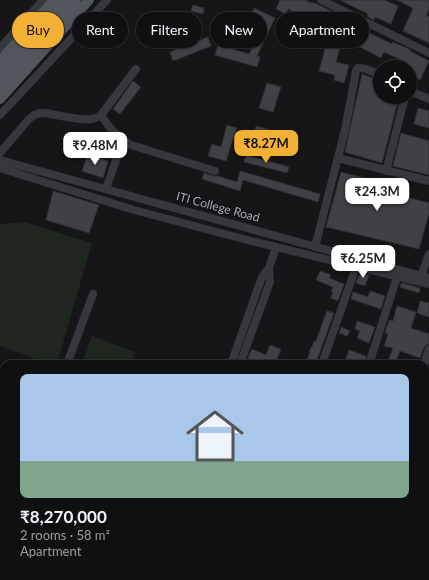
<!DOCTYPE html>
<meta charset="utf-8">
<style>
:root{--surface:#101012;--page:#1e1e20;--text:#f1f3f6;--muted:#9c9d9f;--line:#303032;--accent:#f2b134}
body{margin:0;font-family:Lato,sans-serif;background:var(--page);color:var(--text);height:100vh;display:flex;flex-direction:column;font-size:15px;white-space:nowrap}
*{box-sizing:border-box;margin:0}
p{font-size:13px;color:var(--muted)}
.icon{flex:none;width:22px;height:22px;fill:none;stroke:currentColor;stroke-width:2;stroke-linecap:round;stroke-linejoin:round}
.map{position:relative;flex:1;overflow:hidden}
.side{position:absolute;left:0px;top:360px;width:429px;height:220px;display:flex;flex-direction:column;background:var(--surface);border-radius:12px 12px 0 0;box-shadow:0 1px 3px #0004,0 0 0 1px var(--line)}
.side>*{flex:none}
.hud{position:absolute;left:12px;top:12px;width:405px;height:36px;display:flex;gap:8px}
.tools{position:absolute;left:373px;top:60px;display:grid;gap:8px}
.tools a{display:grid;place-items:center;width:44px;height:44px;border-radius:50%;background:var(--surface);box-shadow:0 1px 3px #0004,0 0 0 1px var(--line);font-size:20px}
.price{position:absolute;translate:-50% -34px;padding:0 9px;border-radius:8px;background:#fff;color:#222;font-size:13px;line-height:26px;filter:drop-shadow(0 1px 2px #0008)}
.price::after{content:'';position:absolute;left:50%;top:24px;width:12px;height:9px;margin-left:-6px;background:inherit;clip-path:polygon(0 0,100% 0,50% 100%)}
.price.active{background:var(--accent);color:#111}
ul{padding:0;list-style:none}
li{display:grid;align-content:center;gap:8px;height:212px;padding:0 20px}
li+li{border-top:1px solid var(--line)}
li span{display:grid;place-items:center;height:124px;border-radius:8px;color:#555}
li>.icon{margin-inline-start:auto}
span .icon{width:72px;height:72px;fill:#fffc;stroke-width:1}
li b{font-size:17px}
.tag{padding:0 14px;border-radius:18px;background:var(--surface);box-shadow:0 1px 3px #0004,0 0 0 1px var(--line);font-size:14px;line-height:36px}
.tag.active{background:var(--accent);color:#111}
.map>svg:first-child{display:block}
</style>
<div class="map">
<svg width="429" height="580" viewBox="0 0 429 580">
<rect width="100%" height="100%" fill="#161618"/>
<path fill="#1e261f" d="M24 222 92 243 57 364H49L0 346V224Z
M92 336 135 352 131 364H82Z
M0 426 4 427V518L0 530Z
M4 562V576H58L57 580H0V573Z"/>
<path fill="#404145" stroke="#303034" d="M280 0H305L312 3 313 2 355 23 354 25 367 32 392 44 393 42 411 50 410 51 429 61 420 80 410 75V67H403L406 62 384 52 381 58 347 40 344 45 341 44 336 62 349 65 344 83 334 80 335 75 319 71 326 45 332 47 337 38 316 28 318 24 305 17 288 9 286 14 276 9Z
M340 0H384L398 6 391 24 375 17 374 20 370 18 367 16 368 14Z
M397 0H429V9L426 16 429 17V43L403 31 413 8Z
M193 5 204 8 203 14 191 11Z
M254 8 275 18 257 56 260 57 257 67 215 55 218 45 249 54 260 32 246 26Z
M208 37 211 46 173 61 170 52Z
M362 74 380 81V97H399L382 163 345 152Z
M133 81 141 87 120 114 113 109Z
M267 83 281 87 273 112 259 108Z
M418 108 429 111V128L414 124Z
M227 125 237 128 232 142 226 161 208 156 212 144 221 147Z
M256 126 288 135 285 144 287 145 285 150 248 140 250 135 254 136Z
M401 133 429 141V175L393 166Z
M78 136 87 139 82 154 73 151Z
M88 154 108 161 103 178 82 171Z
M246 155 289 167 287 173 244 162Z
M240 171 320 194 318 202 243 180 240 191 202 179 204 173 214 176H218L237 182Z
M341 172 385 183 383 191 429 203V213L419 249 326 227Z
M53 191 99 205 89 233 46 220Z
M320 271 331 275 329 278 344 284 338 301 331 298 333 292H331L333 287 316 280Z
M360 273 369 275 365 286 356 283Z
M402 283 420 288 419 293 400 287Z
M370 291 385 296 381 309 351 299 353 292 368 297Z
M420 301 429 303V317L417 313Z
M397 306 416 312 411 328 429 334V344L426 345 424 347 420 358 400 351 395 364H387L393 348 384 346 388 334 385 333 389 320 393 321Z
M327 311 334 313 318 357 316 361H317V364H309L306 363 310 352H309L311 347H312L314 341H316Z
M357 321 375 327 369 343 357 338 360 331 355 329Z
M341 327 350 331 347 336 339 333Z
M270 345 281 349 277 359 289 364H263L248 358 252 349 266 355Z
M349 350 366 356 364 364H344Z"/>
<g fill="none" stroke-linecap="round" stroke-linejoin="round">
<path stroke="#37383d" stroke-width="8" d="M321 0 429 53
M0 48 43 0
M410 91 429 99
M0 115 107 0
M101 115 110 128 119 137 131 145 215 171
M0 153 29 119C34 114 38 113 45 113 58 115 80 121 92 119 96 118 98 117 101 115L136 69
M338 158 429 181
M0 160 429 278
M0 168 134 210 251 241 429 284
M386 171 405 97
M106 189 123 140
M315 247 345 130 356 71 358 68C366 67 373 72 380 75
M421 276 429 254
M67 364 93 294
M231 364 262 277 269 268
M240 364 270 282 269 268 276 247
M322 364 356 267
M369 364 397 277
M424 364 429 349
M0 410 4 411
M0 548 4 537
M425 568 429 569
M173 576 180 580
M61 580 62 576
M160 580 162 576
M374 580 375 576
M407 580 409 576"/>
<path stroke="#53555c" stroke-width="10" d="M0 61 54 0
M0 74 65 0
M0 86 76 0
M0 99 89 0"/>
</g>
<g text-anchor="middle" stroke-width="3" stroke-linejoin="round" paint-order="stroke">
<g font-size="12" fill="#a8adb8" stroke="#111113">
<text transform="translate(218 207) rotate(15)" y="4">ITI College Road</text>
</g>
</g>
</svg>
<div class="tools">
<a><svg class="icon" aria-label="locate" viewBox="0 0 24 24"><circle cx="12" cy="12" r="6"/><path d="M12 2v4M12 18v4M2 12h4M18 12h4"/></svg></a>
</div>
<b class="price active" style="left:266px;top:164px">₹8.27M</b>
<b class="price" style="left:95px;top:166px">₹9.48M</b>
<b class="price" style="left:377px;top:212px">₹24.3M</b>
<b class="price" style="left:363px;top:279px">₹6.25M</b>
<div class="hud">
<a class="tag active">Buy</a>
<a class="tag">Rent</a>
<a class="tag">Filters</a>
<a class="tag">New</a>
<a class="tag">Apartment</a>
</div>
<section class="side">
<ul>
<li><span style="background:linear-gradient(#a9c7e8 70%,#7fa58c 0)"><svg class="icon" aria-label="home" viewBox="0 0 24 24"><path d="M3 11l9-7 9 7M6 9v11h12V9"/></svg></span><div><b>₹8,270,000</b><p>2 rooms · 58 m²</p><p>Apartment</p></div></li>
</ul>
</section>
</div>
